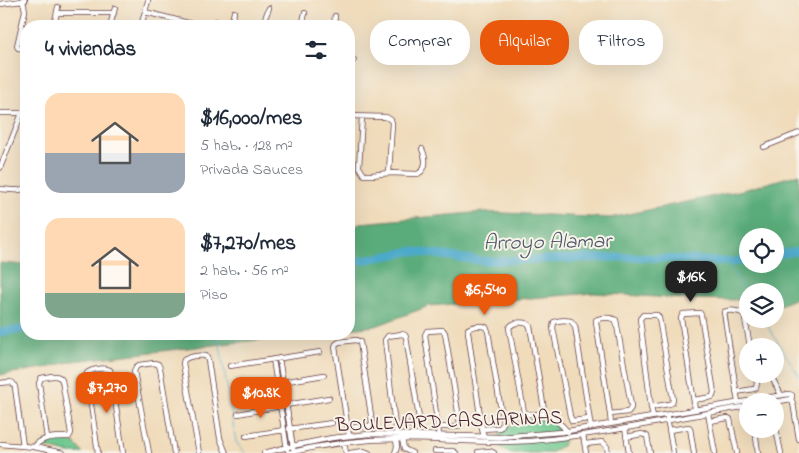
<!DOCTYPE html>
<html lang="es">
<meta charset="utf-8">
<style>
:root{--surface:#fff;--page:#f6f6f7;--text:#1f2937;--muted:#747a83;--accent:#ea580c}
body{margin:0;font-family:"Indie Flower",sans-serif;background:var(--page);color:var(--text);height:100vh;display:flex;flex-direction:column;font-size:19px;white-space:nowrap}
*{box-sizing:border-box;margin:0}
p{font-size:16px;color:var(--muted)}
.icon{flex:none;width:28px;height:28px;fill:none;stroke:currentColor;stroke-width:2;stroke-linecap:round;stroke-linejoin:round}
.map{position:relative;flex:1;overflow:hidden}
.details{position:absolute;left:20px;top:20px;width:335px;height:320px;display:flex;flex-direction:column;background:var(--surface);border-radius:20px;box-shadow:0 5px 20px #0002}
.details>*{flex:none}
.top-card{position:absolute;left:370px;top:20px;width:354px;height:45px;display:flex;gap:10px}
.fabs{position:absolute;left:739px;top:228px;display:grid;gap:10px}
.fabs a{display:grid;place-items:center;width:45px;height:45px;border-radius:50%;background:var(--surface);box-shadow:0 5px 20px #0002;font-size:25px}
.price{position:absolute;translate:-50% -42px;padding:0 11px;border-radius:10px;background:var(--accent);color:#fff;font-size:16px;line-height:32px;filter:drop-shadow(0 1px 2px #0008)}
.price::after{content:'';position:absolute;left:50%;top:30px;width:15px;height:11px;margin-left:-8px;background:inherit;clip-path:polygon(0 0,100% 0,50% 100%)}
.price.active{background:#222;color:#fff}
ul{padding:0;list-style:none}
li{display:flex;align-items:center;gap:15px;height:125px;padding:0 25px}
li span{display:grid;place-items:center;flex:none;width:140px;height:100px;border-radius:15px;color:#555}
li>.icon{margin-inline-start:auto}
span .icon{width:60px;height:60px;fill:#fffc;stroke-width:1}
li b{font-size:21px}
h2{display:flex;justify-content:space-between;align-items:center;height:60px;padding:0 25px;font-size:21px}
.tag{padding:0 18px;border-radius:20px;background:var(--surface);box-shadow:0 5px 20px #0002;font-size:18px;line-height:45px}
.tag.active{background:var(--accent);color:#fff}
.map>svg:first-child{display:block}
</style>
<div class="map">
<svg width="799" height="453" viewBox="0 0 799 453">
<rect width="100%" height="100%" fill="#f7f3e8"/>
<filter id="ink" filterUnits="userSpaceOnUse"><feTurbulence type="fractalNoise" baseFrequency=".02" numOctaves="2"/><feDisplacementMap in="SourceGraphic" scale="10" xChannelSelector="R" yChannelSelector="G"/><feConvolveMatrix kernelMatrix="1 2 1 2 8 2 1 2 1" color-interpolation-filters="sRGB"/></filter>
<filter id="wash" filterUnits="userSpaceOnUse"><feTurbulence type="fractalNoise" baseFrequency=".0096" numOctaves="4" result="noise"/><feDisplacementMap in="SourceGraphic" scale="20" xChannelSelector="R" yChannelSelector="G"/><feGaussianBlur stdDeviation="1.12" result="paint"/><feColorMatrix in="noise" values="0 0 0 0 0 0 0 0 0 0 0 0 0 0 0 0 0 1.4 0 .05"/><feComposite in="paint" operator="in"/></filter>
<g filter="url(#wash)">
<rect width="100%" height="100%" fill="#f0dcbb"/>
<path fill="#6ec890" stroke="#5c745e" d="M534 419 545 420 562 429 564 443 563 445 550 453H509L501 448 499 433 501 431 524 420Z
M59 439 74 443 83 453H68L49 448 38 447 49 440Z"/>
<path fill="#5aac7a" stroke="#526652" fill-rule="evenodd" d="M799 174V297L775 307V291H748L747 303 738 300 686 299 594 293 429 306 376 326 349 329V232L360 223 483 212 610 218 743 190ZM748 236H775V264H748Z
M0 263 26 265V334H311L73 361 50 367 0 375Z"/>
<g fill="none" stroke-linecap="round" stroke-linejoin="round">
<path stroke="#4ca9ca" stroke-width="1" d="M726 261 748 295
M763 319 798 374 799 377
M218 334 236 442 245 453"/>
<path stroke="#4ca9ca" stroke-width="8" d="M775 255 799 251
M349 263 412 251 483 261 636 257 734 262 748 259
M0 332 26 329"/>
</g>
</g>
<g filter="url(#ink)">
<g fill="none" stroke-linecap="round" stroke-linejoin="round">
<defs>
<path id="minor" d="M0 4 22 1 24 5 25 11 17 46 18 48 26 49
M145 12 196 25
M57 13H114
M264 23 282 26
M54 26 58 7
M110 26 115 8
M141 26 148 1
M215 26 216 21
M231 26 234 12
M262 26 269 8
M302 26 305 13
M334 26 335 16
M349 59 354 60
M0 113H26
M349 116 386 117 391 120 392 123 389 173
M362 117 359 167 364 175H372L389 173 418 174C428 168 426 158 422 149
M764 147 799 133
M0 168 22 113
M0 189C8 189 20 193 26 187
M279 358 293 448
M273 359 287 449
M230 366 320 352
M770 374 781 395
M282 382 324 375
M0 383 10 382 13 383 15 387 23 446
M234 389 276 383
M736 392 754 389 756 388 757 383 755 374
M694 400 712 397 713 396 714 392 701 315 700 313 683 314 681 318 695 409
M738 402 724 312C730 309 739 311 744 314L750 346
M775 402 791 399
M286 405 329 398
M651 407 669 404 672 403 673 399 659 318 657 315H643L640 319 651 407 653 416
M708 413 715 453
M238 414 280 406
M610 414 628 412 631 408V405L616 320C611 317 601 317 596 320V322L610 414 611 424
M545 415 530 326C526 321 513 321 509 328L524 412C531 416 537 413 545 415 554 417 562 425 568 432
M667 417 673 453
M589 419 572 421 570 416 553 328 554 322C559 320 566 320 571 321L575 326 591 428
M710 421 728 418 730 419 737 453
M775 424 781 453
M395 426 417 424 419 422V418L406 337 405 335 402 334 388 336 385 340 395 426 397 434
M439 427H458L460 424 445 333 443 330 427 331 425 335 439 435
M349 428 369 426 371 425 372 422 360 342 356 340 339 342 336 344 335 347 349 436
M625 428 629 453
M289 429 332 423
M482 429 499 428 501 427 503 423 488 331 486 327C481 325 472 326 468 329V332L482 429 484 437
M755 429 758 453
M669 430 689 427 690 428 694 453
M583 435 586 453
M246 436 284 430
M626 437 642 434 647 436 650 453
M402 439 404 449 412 453
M344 443 346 453
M0 444 34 447 63 453
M585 444 603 442 607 447 608 453
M34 447C43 436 56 437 69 437L71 433 62 380C58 373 48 377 41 378L39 383 47 438
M435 451H453L456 453
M478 452 490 451 494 453
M98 453 87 377V373C92 369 104 367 110 370L111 373 123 453
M149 453 134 371 136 367 139 365 154 363 158 364 160 368 174 453
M199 453 183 363 184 360C189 356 200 355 206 356L208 360 220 438 226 453
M264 453 292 446 332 438 369 434 500 437 562 432 789 394 792 395V397L791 399 793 403 799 439
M288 453C324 444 363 439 401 439 444 439 486 444 530 441 603 435 675 418 748 406
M350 453 364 451 369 453
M395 453 397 447 396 439"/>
<path id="highway" d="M22 1 24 0"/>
</defs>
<use href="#minor" stroke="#633b41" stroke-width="6"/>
<use href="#highway" stroke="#633b41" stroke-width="8"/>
<use href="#minor" stroke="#fff" stroke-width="4.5"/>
<use href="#highway" stroke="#fff" stroke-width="6"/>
</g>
</g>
<g text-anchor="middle" stroke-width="4" stroke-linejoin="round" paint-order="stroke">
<g font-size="20" fill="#4a1f2b" stroke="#f7f3e8">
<text transform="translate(449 420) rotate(-2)" y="7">BOULEVARD CASUARINAS</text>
</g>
<g font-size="21" font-style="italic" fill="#4b566b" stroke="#f7f3e8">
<text transform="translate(547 241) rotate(-1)" y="7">Arroyo Alamar</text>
</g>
</g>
</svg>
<div class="fabs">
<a><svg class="icon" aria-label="locate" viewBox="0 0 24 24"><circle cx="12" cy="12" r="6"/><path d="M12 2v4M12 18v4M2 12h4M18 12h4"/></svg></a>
<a><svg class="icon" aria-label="layers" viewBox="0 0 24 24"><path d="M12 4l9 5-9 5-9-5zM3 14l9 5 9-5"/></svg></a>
<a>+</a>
<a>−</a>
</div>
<b class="price active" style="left:691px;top:303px">$16K</b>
<b class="price" style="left:485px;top:316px">$6,540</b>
<b class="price" style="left:107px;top:414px">$7,270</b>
<b class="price" style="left:261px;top:419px">$10.8K</b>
<div class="top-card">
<a class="tag">Comprar</a>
<a class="tag active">Alquilar</a>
<a class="tag">Filtros</a>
</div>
<section class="details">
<h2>4 viviendas<svg class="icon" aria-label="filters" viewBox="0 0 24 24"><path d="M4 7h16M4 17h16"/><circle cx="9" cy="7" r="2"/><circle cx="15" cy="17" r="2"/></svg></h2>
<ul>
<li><span style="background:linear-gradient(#ffd9b3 60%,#9aa5b1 0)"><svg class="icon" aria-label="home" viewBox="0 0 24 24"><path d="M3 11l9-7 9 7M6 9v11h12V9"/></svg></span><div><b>$16,000/mes</b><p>5 hab. · 128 m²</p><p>Privada Sauces</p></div></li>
<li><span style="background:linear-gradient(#ffd9b3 75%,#7fa58c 0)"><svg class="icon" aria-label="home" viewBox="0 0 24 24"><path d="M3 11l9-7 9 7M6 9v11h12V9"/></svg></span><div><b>$7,270/mes</b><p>2 hab. · 56 m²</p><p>Piso</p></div></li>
</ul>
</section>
</div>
